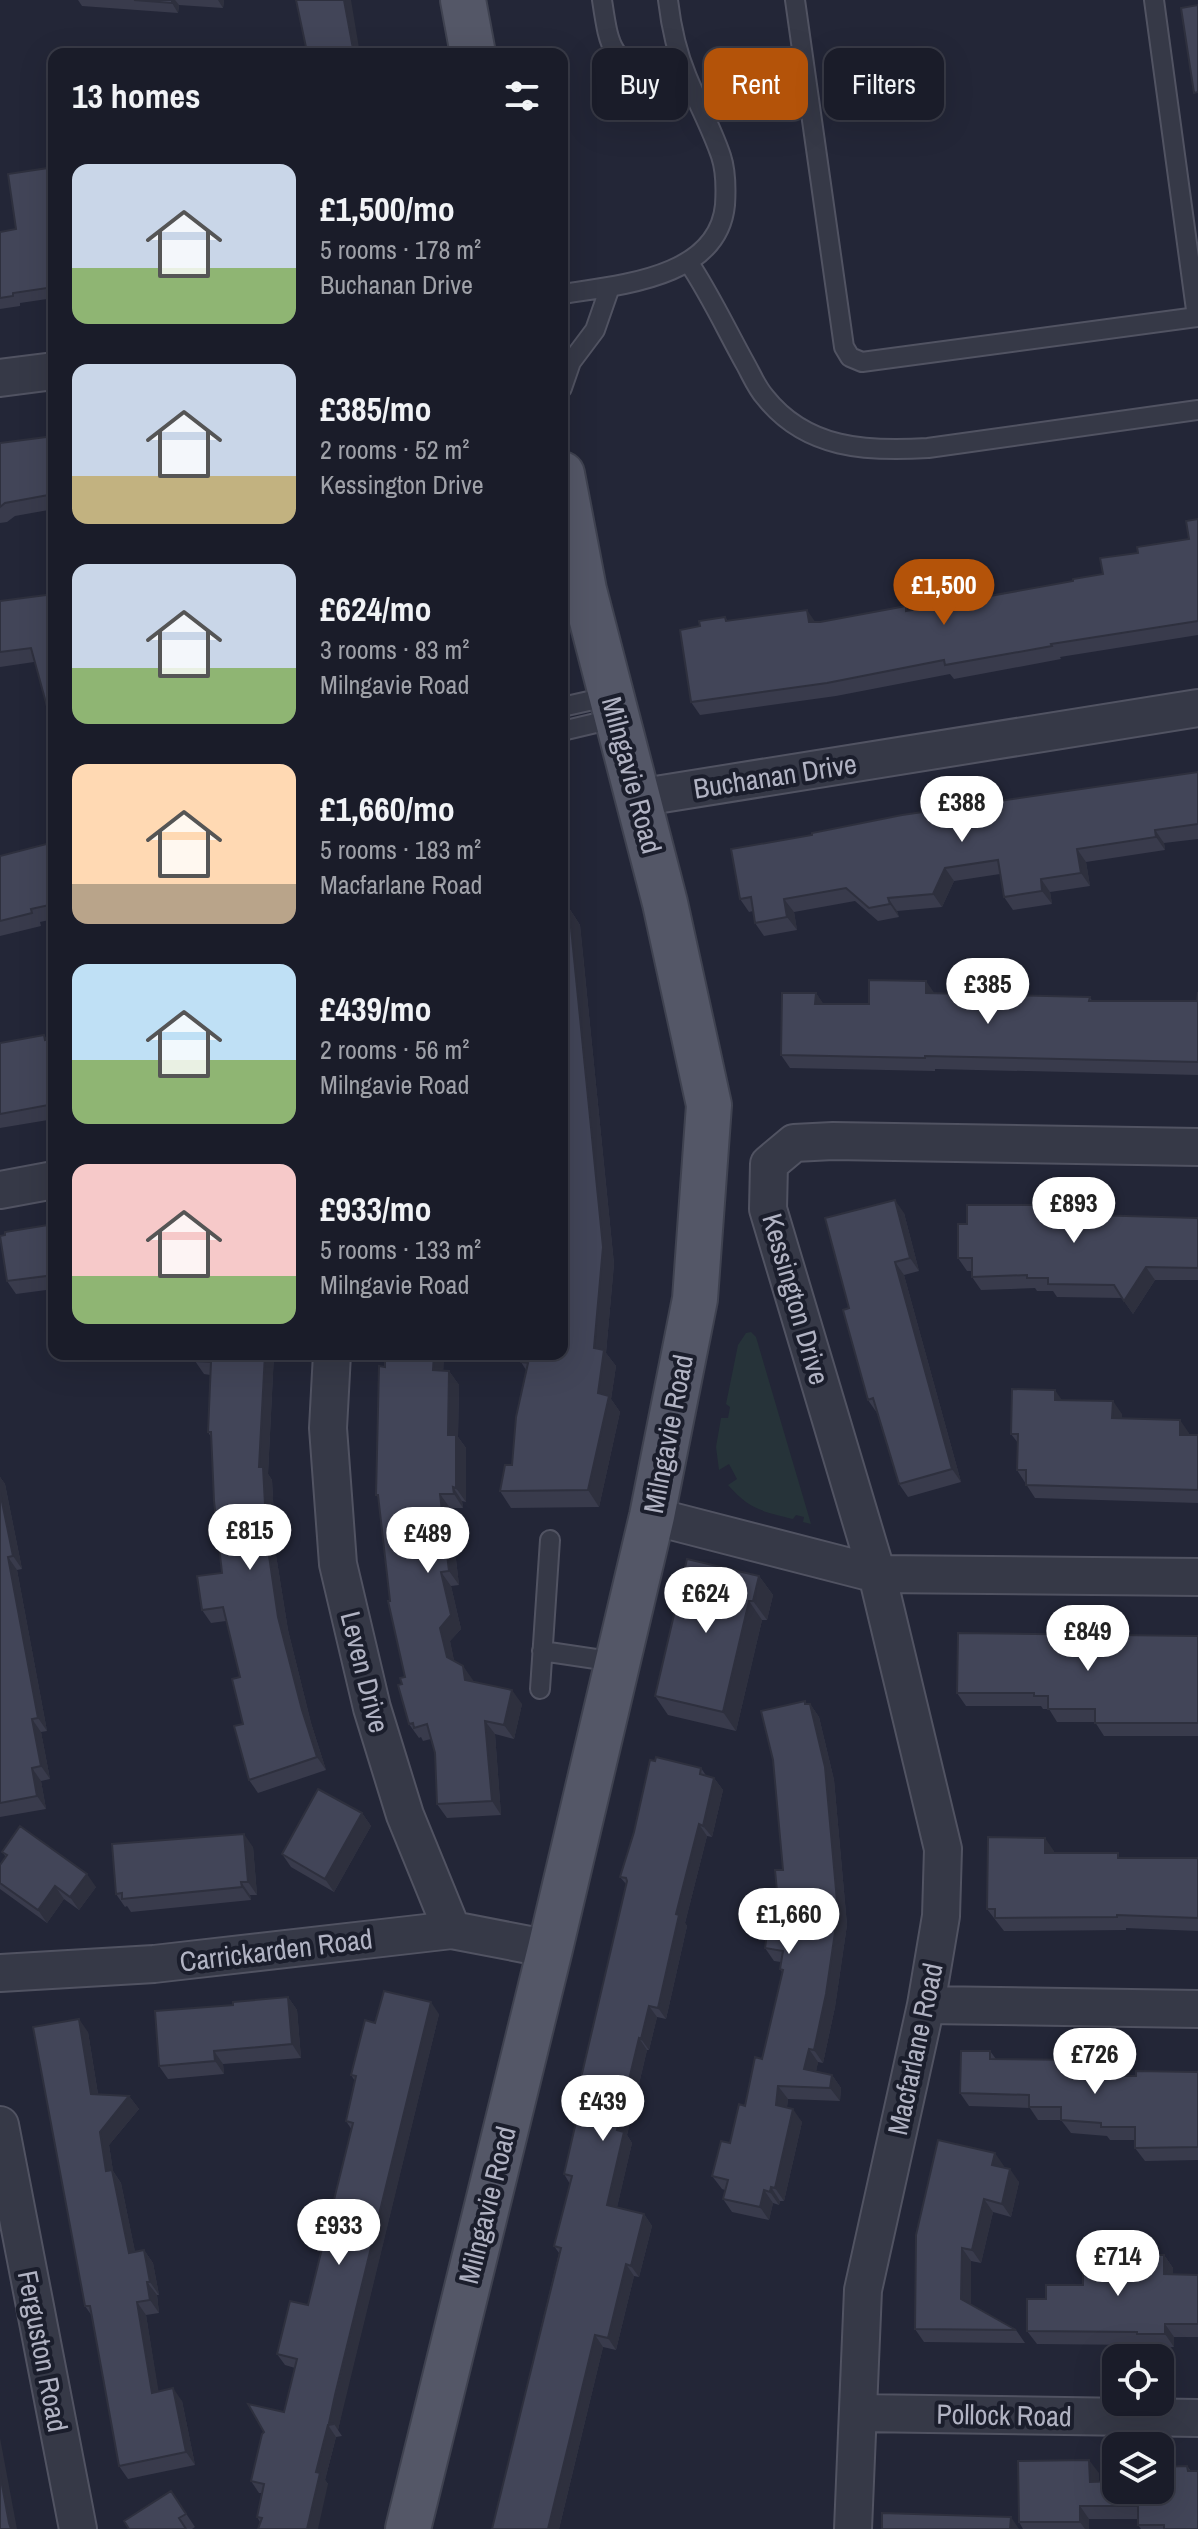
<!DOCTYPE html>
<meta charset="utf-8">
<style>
:root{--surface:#1a1c29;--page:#272935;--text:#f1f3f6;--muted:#9fa1a8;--line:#383a46;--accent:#b45309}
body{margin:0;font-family:"Archivo Narrow",sans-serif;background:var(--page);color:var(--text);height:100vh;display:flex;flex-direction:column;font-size:30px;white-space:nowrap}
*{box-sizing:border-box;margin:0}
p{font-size:26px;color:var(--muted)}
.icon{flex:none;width:44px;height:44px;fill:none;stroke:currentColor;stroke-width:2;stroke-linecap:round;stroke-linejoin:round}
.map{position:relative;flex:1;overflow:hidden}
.side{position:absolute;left:48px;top:48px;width:520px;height:1312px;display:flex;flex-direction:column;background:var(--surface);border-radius:16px;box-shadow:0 8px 32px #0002,0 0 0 2px var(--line)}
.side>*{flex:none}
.banner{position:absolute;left:592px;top:48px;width:486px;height:72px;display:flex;gap:16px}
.tools{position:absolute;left:1102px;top:2344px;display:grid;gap:16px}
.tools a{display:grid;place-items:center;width:72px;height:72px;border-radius:16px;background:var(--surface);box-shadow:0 8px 32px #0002,0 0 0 2px var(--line);font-size:40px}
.price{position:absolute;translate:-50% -68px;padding:0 18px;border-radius:28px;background:#fff;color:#222;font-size:26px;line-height:52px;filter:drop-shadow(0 2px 4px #0008)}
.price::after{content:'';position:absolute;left:50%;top:48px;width:24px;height:18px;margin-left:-12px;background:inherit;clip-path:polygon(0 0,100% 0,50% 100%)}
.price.active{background:var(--accent);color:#fff}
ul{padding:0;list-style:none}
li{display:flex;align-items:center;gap:24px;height:200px;padding:0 24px}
li span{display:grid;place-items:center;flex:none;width:224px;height:160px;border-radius:16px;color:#555}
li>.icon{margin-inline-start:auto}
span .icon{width:96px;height:96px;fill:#fffc;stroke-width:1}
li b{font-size:34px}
h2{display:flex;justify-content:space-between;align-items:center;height:96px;padding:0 24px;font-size:34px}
.pill{padding:0 28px;border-radius:16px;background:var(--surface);box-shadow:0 8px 32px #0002,0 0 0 2px var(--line);font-size:28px;line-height:72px}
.pill.active{background:var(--accent);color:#fff}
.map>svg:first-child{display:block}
</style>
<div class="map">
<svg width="1198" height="2529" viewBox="0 0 1198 2529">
<rect width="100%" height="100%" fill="#232637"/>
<path fill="#263339" d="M751 1332 756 1337 811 1524 803 1522 804 1517 796 1515 793 1519C762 1511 750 1510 728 1485L737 1479 729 1464 719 1470 716 1447 721 1418H728L730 1407 726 1404 738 1345 746 1333Z"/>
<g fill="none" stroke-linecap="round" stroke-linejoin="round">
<defs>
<path id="lane" d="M602 0C610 54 611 57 660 82L685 74
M795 0 844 347 850 357 862 362 1197 317 1154 0
M689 263C711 296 727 331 746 365 752 376 757 388 765 397 806 449 867 452 928 448L1198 410
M562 294C620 285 718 278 725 205 726 189 726 171 721 156 712 129 698 104 687 77 677 53 671 26 668 0
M562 388 571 362 595 330 610 287
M562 707 611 696
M562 731 617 718
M542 1651 616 1662
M540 1689 550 1540"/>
<path id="street" d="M0 378 54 371
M637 798 1198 708
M0 1190 54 1180
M332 1354 328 1428 338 1564 372 1708 405 1815 452 1930
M652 1516 877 1574 1198 1577
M0 1973 154 1964 452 1930 550 1949
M926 2005 1198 2009
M0 2125 78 2529
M859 2413 1198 2418
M853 2529 863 2290 926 2005 941 1916 943 1849 877 1574 768 1209 769 1164 794 1143 833 1141 1198 1147"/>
<path id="primary" d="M463 0 473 54
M408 2529 550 1949 652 1516 695 1299 709 1105 665 903 584 590 562 474"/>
</defs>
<use href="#lane" stroke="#515362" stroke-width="22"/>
<use href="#street" stroke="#515362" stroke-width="40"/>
<use href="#primary" stroke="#3f4250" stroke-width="48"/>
<use href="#lane" stroke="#363947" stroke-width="18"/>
<use href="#street" stroke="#363947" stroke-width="36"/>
<use href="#primary" stroke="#545767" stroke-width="44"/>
</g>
<path fill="#393b4c" d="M78 0H224L223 8 179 5 178 13 82 6Z
M48 168 54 177V298L20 303V306L0 309V232L16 229Z
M54 436V509L15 516 7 522 0 523V443Z
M1198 519V635L1060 657 1061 659 954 679 950 674 836 696 700 715 691 702 700 626 725 617 728 621 815 622 909 610 1073 581 1103 574 1138 553 1189 539Z
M54 594 34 662 0 667V601Z
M1198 772V839L1164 843 1165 850 1086 862 1090 886 1050 892 1052 904 1013 910 1004 897 1000 874 954 881 942 907 897 911 899 917 878 921 855 901 794 912 797 930 764 936 755 923 753 911 749 912 740 899Z
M54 842V919L40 922 41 926 0 936V856Z
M569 908 580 925 614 1264 606 1353 616 1366 611 1399 620 1412 599 1507 511 1508 500 1491 512 1465 526 1370 521 1362 562 1354Z
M1198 992V1075L935 1069V1071L790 1068 781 1055 816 993 823 1004H869L935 993 1090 997 1092 1001H1197Z
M44 1035 47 1040 54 1038V1119L0 1128V1043Z
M904 1213 919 1271 904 1275 961 1482 908 1497 899 1484 877 1413 868 1400 849 1308Z
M1063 1215 1198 1218V1280H1155L1133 1314 1122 1298 1057 1297 1053 1291H1037L1035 1288 981 1290 972 1277V1271H967L958 1258 967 1224Z
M54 1224V1289L16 1294 7 1281Z
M195 1354H274L268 1474 272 1480 276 1555 288 1630 311 1723 326 1770 258 1793 249 1780 243 1724 240 1677 226 1621 211 1623 202 1610 222 1573 211 1437 208 1432 210 1375 204 1374 195 1361Z
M444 1354 443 1371H449L459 1385 458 1437 466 1448V1502L462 1501 463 1508H450L459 1585 451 1586 461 1629 450 1641 454 1661 463 1666 473 1682 522 1704 514 1739 495 1734 501 1815 447 1818 437 1804 435 1753 431 1739 423 1741 421 1737 419 1738 409 1724 402 1684 405 1677 390 1601 379 1498 376 1495 385 1367Z
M1062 1400 1122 1414V1418L1189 1433V1435H1198V1503L1035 1498 1017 1470 1018 1443 1011 1434Z
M0 1477 5 1484 22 1569 17 1570 47 1731 41 1732 50 1779 41 1781 46 1809 0 1817Z
M759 1576 773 1595 767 1620H762L736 1731 668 1715 655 1696Z
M1198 1636V1736H1104L1095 1722H1057L1049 1709H1043L1041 1706H966L957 1693Z
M807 1704H810L819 1717 834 1780 847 1925 835 2007 823 2063 818 2062 816 2071 832 2075 841 2088 840 2101 788 2099 787 2107 802 2122 784 2201H780L779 2205 773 2203 769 2220 732 2212 723 2199 725 2190 722 2189 712 2176 730 2143 762 2059 782 1972 780 1969 781 1962 774 1961 765 1948 779 1912 783 1870Z
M701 1768 707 1777 714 1778 723 1790 712 1837 707 1836 685 1923 687 1926 666 2019 657 2017 649 2050H647L627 2135 632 2143 617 2207 644 2214 652 2226 639 2277 634 2276 616 2350 603 2347 559 2529H492L559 2253 554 2246 570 2184 564 2174 581 2100 577 2095 626 1884 620 1877Z
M362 1813 371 1826 334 1892 291 1867 282 1854Z
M253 1847 257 1895H250L251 1900 131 1912 127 1906 125 1907 116 1894Z
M1054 1851V1853L1121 1858H1198V1931L1126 1928V1930L1004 1931 987 1909Z
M2 1852 96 1887 79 1910 64 1899 47 1923 0 1889V1865L6 1857Z
M288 1997 297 2010 301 2058 223 2064 224 2074 168 2079 159 2066 233 2005Z
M439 2014 343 2407 338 2430 342 2436 336 2437 325 2480 328 2484 260 2522 257 2517 262 2493H259L251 2481 284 2412 295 2368 285 2365 277 2354 308 2305 352 2130 346 2121 355 2081 351 2075 375 2023Z
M88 2032 98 2094 129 2096 139 2109 109 2145 113 2171 121 2183 135 2252 144 2250 153 2263 159 2295H157L159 2313 146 2315 158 2391 182 2401 195 2465 128 2479 119 2466 92 2316 85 2306Z
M990 2051 996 2059 1082 2060 1091 2073V2076H1136L1198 2072V2160L1145 2161 1135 2148V2140H1110L1107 2136 1071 2133 1061 2120H1038L1030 2108 969 2106 960 2093Z
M1004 2166 1003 2168 1019 2182 1011 2217 993 2212 981 2263 971 2261V2305L1016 2330 1025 2343 924 2342 915 2329 916 2235Z
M1119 2255H1164L1173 2268V2275H1198V2337H1174V2347H1146L1144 2345 1037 2344 1027 2331 1046 2299 1083 2285Z
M1187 2466 1191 2471 1198 2529H1141L1138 2525V2519H1089V2529H1023L1019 2522 1099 2473V2482L1160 2490Z
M171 2491 195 2527 192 2529H129Z"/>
<path fill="#2e303e" d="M172 0H175L179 5 178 13 172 3Z
M218 0H224L223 8Z
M344 0H351L360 54H354Z
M48 168 54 177V214Z
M807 610 816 623 809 622Z
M1155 830 1164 843 1165 850 1156 837Z
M1077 849 1086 862 1090 886 1081 873Z
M945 868 954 881 942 907 933 894Z
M1041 879 1050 892 1052 904 1042 891Z
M888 898 897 911 899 917 890 904Z
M784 899 794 912 797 930 787 917Z
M569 908 580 925 614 1264 606 1353 616 1366 611 1399 620 1412 599 1507 588 1490 598 1393 594 1348Z
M926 981 935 994 926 993Z
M816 993 825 1006 815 1004Z
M895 1200 904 1213 919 1271 910 1258Z
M1056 1205 1065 1218 1056 1214Z
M895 1262 904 1275 961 1482 952 1469Z
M1146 1267 1155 1280 1133 1314 1124 1301Z
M265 1354H274L268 1474 272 1480 276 1555 288 1630 311 1723 326 1770 317 1757 302 1710 278 1617 267 1542 259 1467Z
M434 1354H444L443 1384 433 1370Z
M449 1371 459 1385 458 1437 466 1448V1502L456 1488 448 1435Z
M1055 1390 1064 1403 1055 1400Z
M1113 1401 1122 1414V1431L1112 1418Z
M1180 1420 1189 1433V1448L1180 1435Z
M0 1477 5 1484 22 1569 13 1556 0 1492Z
M453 1487 462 1501 463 1508 454 1494Z
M440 1494 450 1508 459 1585 449 1571Z
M8 1557 17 1570 47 1731 38 1718Z
M441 1572 451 1586 461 1629 450 1641 456 1670 447 1657 440 1628Z
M759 1576 773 1595 767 1620 753 1601Z
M749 1601 762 1620 736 1731 723 1712Z
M463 1666 473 1680 475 1694 465 1680Z
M512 1690 522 1704 514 1739 504 1725Z
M805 1701 811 1710 810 1704 819 1717 834 1780 847 1925 835 2007 823 2063 814 2050Z
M32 1719 41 1732 50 1779 41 1766Z
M485 1721 495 1734 501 1815 492 1801Z
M32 1768 41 1781 46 1809 37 1796Z
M714 1778 723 1790 712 1837 703 1826Z
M362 1813 371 1826 334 1892 325 1879Z
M699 1824 707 1836 685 1923 687 1926 666 2019 658 2008 676 1914Z
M244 1834 253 1847 257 1895 248 1882Z
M1045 1838 1054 1851V1866L1045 1853Z
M87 1874 96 1887 79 1910 70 1897Z
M241 1882 250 1895 251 1900 242 1887Z
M55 1886 64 1899 47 1923 38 1910Z
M288 1997 297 2010 301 2058 292 2044Z
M431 2002 439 2014 338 2430 334 2424 329 2423Z
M649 2006 657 2017 649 2050 641 2039Z
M79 2019 88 2032 100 2107 91 2094Z
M639 2038 647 2050 627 2135 632 2143 615 2216 607 2205 617 2130Z
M809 2049 818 2062 814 2082 804 2069Z
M214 2051 223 2064 224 2074 215 2061Z
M1082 2060 1091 2073V2089L1082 2076Z
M832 2075 841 2088 840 2101 830 2088Z
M778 2086 788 2099 785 2118 776 2105Z
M129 2096 139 2109 109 2145 113 2171 121 2183 138 2266 129 2253 106 2171 100 2132Z
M793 2109 802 2122 784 2201 775 2188Z
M995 2153 1004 2166 1001 2178 992 2165Z
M1010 2169 1019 2182 1011 2217 1002 2204Z
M771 2187 780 2201 779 2205 770 2192Z
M764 2190 773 2203 769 2220 760 2207Z
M984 2199 993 2212 981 2263 972 2250Z
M644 2214 652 2226 639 2277 631 2266Z
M962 2248 971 2261V2312L961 2299Z
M144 2250 153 2263 159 2295 150 2282Z
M1164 2255 1173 2268V2287L1164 2274Z
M626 2264 634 2276 616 2350 608 2338Z
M147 2282 157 2295 159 2313 150 2300Z
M137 2302 146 2315 161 2406 152 2393Z
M1165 2324 1174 2337V2347L1165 2334Z
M595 2335 603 2347 559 2529H548Z
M173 2388 182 2401 195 2465 186 2452Z
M328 2425 336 2437 325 2480 328 2484 318 2529H307L316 2472Z
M0 2438 17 2529H11L9 2523 0 2474Z
M1089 2460 1099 2473V2495L1090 2482Z
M1080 2506 1089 2519V2529H1085L1080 2522Z
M1011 2517 1019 2529H1010Z"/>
<path fill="#424558" stroke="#2e303e" stroke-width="2" d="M134 0H172V3Z
M296 0H344L354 54H298L307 52Z
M1198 5V92L1194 93 1181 8Z
M48 168 54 214V287L13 293V296L0 298V232L16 229 8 174Z
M54 436V494L5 503 0 507V443Z
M1198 519V621L1051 644 1052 646 945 665 944 660 827 683 691 702 680 630 700 626 699 621 725 617 726 621 807 610 809 622H820L906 606V611L1073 581V579L1103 574 1100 558 1138 553 1137 547 1189 539 1186 521Z
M54 594V732L31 648 0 652V601Z
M1198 772V824L1155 830 1156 837 1077 849 1081 873 1041 879 1042 891 1004 897 998 860 945 868 933 894 888 898 890 904 869 908 846 888 784 899 787 917 755 923 751 897 740 899 731 849 812 835V833L902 815Z
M54 842V904L31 909 32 913 0 921V856Z
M569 908 603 1247 594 1348 604 1350 598 1393 609 1396 588 1490 500 1491 505 1465H512L516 1417 528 1363 521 1362 522 1354H562V909Z
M869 980 926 981V993L1090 997 1089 1001H1197L1198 992V1062L925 1056V1058L781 1055 782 993H816L815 1004H869Z
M44 1035 45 1040 54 1038V1104L0 1114V1043Z
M895 1200 910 1258 895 1262 952 1469 899 1484 873 1398 868 1400 843 1310 849 1308 825 1218Z
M967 1205H1056V1214L1198 1218V1268L1146 1267 1124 1301 1114 1285 1048 1284V1278H1027V1275L972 1277V1258H958V1224H967Z
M54 1224V1275L7 1281 0 1236 5 1235V1232Z
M195 1354H265L259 1467H263L267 1542 278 1617 302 1710 317 1757 249 1780 234 1726 243 1724 232 1679 240 1677 223 1607 202 1610 197 1576 222 1573 214 1501 211 1432H208L211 1362 195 1361Z
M385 1354H434L433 1370 449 1371 448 1435H456V1488L453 1487 454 1494H440L449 1571 441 1572 451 1615 440 1628 447 1657 463 1666 465 1680 512 1690 504 1725 485 1721 492 1801 437 1804 435 1753 427 1724 414 1728 413 1723 409 1724 398 1685 402 1684 400 1678 405 1677 388 1601H390L378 1495H376L379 1366 385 1367Z
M1012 1389 1055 1390V1400L1113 1401 1112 1418 1180 1420V1435H1198V1490L1026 1485V1470H1017L1018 1434H1011Z
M0 1492 13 1556 8 1557 38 1718 32 1719 41 1766 32 1768 37 1796 0 1803Z
M687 1559 759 1576 753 1601H749L723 1712 655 1696Z
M958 1633 1198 1636V1723H1095V1709H1048V1696H1034V1693H957Z
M805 1701V1704H810L825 1767 838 1912 826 1994 814 2050 809 2049 804 2069 832 2075 830 2088 778 2086 776 2105 793 2109 775 2188 771 2187 770 2192 764 2190 760 2207 723 2199 728 2180 712 2176 721 2141 730 2143 739 2104 745 2106 755 2057 762 2059 783 1970 780 1969 783 1951 765 1948 770 1911 779 1912 775 1870H783L773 1760 761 1711Z
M656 1757 701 1768 700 1774 714 1778 703 1826 699 1824 676 1914 679 1915 658 2008 649 2006 641 2039 639 2038 617 2130 624 2132 607 2205 644 2214 631 2266 626 2264 608 2338 595 2335 548 2529H492L561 2248 554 2246 572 2176 564 2174 582 2096 577 2095 627 1881 626 1878 620 1877 634 1832 650 1760 655 1761Z
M318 1789 362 1813 325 1879 282 1854Z
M20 1826 87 1874 70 1897 55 1886 38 1910 0 1883V1865L7 1855 2 1852Z
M244 1834 248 1882H241L242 1887 122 1899V1893L116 1894 112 1844Z
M988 1837 1045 1838V1853H1118V1858H1198V1918L1117 1915V1917L995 1918V1909H987Z
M384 1991 431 2002 335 2395 329 2423 334 2424 328 2425 316 2472 320 2473 307 2529H258L262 2518 257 2517 264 2484 251 2481 262 2434 264 2432 248 2404 284 2412 297 2359 277 2354 290 2301 308 2305 353 2123 346 2121 356 2076 351 2075 365 2020 375 2023Z
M288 1997 292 2044 214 2051 215 2061 159 2066 155 2011 233 2005V2002Z
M79 2019 91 2094 129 2096 100 2132 106 2171 112 2170 129 2253 144 2250 150 2282H147L150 2300 137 2302 152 2393 173 2388 186 2452 119 2466 90 2306H85L33 2027Z
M961 2051H990V2059L1082 2060V2076H1136V2071L1198 2072V2147L1135 2148V2127H1101V2123L1061 2120V2107H1029V2095L960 2093Z
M938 2140 995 2153 992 2165 1010 2169 1002 2204 984 2199 972 2250 962 2248 961 2299 1016 2330 915 2329 916 2235Z
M1083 2250H1116V2255H1164V2274L1198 2275V2324H1165V2334H1137V2332L1027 2331V2299H1046V2285H1083Z
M1089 2460 1090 2482 1116 2481V2490H1160V2467L1187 2466 1188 2471H1198V2529H1164V2525H1138V2506H1080V2522H1019L1018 2461Z
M0 2474 9 2523 11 2529H0Z
M171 2491 186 2514 179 2518 186 2529H129L124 2521Z
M882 2513 1011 2517 1010 2529H882Z"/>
<g text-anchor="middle" stroke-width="8" stroke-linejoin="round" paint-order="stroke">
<g font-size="28" fill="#b1b3c3" stroke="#1b1e2c">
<text transform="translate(632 775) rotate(75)" y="10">Milngavie Road</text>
<text transform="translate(775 776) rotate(-9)" y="10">Buchanan Drive</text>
<text transform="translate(796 1299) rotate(74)" y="10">Kessington Drive</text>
<text transform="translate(668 1434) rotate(-79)" y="10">Milngavie Road</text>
<text transform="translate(365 1672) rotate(76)" y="10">Leven Drive</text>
<text transform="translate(276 1950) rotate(-7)" y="10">Carrickarden Road</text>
<text transform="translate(915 2049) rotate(-78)" y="10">Macfarlane Road</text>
<text transform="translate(487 2205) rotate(-76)" y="10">Milngavie Road</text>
<text transform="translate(43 2351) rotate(79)" y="10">Ferguston Road</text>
<text transform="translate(1004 2415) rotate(1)" y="10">Pollock Road</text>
</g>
</g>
</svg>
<div class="tools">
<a><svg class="icon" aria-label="locate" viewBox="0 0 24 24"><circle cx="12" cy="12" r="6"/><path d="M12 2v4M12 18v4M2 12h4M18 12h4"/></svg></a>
<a><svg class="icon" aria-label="layers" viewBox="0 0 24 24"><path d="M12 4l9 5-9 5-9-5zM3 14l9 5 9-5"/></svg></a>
</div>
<b class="price active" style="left:944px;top:627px">£1,500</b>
<b class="price" style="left:962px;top:844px">£388</b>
<b class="price" style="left:988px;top:1026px">£385</b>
<b class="price" style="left:1074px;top:1245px">£893</b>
<b class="price" style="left:250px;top:1572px">£815</b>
<b class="price" style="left:428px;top:1575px">£489</b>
<b class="price" style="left:706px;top:1635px">£624</b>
<b class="price" style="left:1088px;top:1673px">£849</b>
<b class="price" style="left:789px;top:1956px">£1,660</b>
<b class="price" style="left:1095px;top:2096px">£726</b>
<b class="price" style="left:603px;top:2143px">£439</b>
<b class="price" style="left:339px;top:2267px">£933</b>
<b class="price" style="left:1118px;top:2298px">£714</b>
<div class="banner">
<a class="pill">Buy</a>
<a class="pill active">Rent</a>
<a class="pill">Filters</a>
</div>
<section class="side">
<h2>13 homes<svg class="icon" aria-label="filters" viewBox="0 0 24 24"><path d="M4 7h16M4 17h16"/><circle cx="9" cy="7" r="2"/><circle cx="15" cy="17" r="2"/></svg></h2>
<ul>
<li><span style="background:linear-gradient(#c9d6e8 65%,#8fb573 0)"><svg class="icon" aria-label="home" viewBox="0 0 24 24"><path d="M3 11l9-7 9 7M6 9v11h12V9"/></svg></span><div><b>£1,500/mo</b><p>5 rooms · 178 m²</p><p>Buchanan Drive</p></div></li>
<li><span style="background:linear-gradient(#c9d6e8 70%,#c2b280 0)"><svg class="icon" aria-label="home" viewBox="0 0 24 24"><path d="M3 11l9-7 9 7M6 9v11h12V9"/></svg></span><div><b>£385/mo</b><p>2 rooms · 52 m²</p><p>Kessington Drive</p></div></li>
<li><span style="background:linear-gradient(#c9d6e8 65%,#8fb573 0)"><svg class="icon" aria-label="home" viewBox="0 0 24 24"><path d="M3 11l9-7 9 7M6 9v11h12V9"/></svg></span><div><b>£624/mo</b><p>3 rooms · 83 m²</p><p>Milngavie Road</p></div></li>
<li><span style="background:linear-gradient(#ffd9b3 75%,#b9a48a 0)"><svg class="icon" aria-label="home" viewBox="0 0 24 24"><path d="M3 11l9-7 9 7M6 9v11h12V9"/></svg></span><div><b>£1,660/mo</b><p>5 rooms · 183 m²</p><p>Macfarlane Road</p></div></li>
<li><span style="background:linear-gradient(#bfe0f5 60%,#8fb573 0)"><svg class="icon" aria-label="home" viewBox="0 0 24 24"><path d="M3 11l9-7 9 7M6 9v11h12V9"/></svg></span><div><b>£439/mo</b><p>2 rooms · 56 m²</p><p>Milngavie Road</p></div></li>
<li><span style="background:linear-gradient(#f6c9c9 70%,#8fb573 0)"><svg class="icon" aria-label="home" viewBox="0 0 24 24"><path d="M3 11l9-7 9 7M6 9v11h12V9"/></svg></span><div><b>£933/mo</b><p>5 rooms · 133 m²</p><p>Milngavie Road</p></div></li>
</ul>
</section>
</div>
